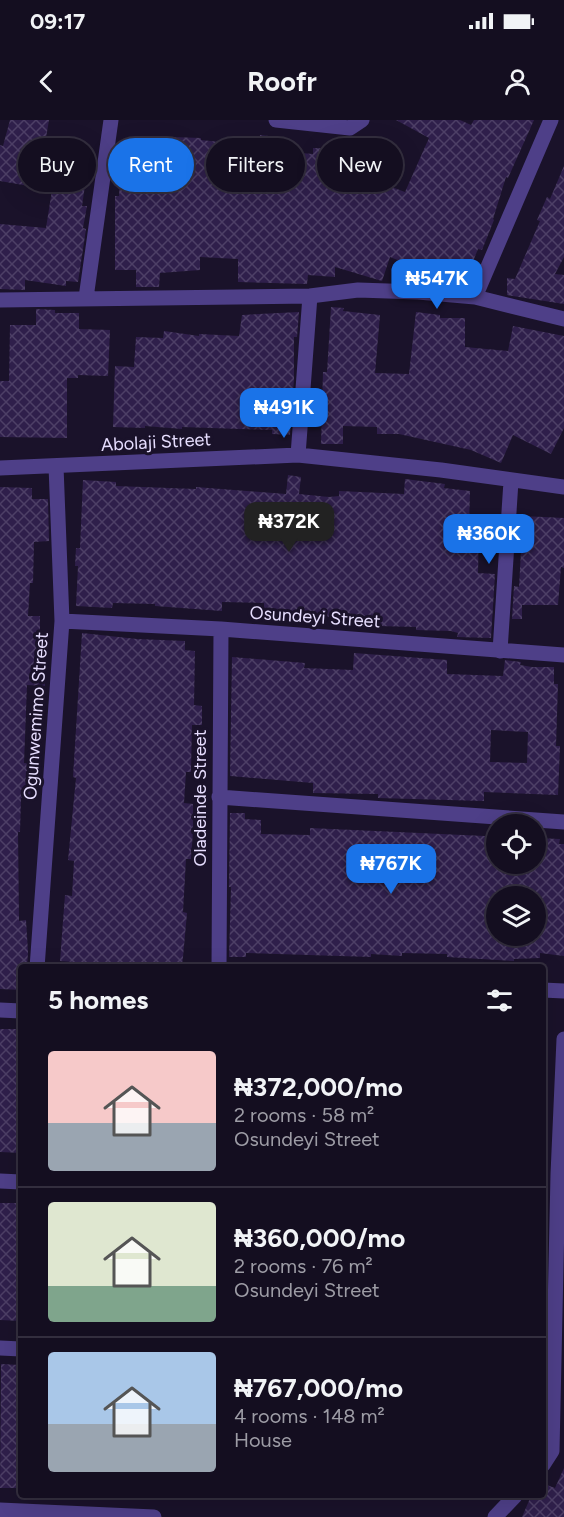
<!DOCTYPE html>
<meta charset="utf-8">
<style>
:root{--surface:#140e20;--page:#211c2d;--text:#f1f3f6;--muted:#9d9ca5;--line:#332e3e;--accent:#1a73e8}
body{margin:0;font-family:Figtree,sans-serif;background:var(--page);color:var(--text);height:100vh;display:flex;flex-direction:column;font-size:22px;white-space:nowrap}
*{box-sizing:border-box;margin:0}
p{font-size:20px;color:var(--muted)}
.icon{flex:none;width:33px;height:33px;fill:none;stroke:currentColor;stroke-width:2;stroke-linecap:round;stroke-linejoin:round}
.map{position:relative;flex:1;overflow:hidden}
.details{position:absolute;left:18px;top:844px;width:528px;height:534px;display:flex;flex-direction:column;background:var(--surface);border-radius:6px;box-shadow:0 6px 24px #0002,0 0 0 2px var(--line)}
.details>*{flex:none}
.guide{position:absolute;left:18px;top:18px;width:528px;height:54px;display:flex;gap:12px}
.buttons{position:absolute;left:486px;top:694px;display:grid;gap:12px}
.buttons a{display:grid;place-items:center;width:60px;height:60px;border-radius:50%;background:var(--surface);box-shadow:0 6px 24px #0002,0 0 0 2px var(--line);font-size:30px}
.price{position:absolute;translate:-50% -51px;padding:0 14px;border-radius:12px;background:var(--accent);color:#fff;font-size:20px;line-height:39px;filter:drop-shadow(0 2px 3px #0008)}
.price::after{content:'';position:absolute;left:50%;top:36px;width:18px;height:14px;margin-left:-9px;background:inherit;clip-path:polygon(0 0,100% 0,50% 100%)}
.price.on{background:#222;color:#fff}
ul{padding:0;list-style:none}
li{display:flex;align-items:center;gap:18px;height:150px;padding:0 30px}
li+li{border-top:2px solid var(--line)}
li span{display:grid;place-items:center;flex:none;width:168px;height:120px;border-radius:6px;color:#555}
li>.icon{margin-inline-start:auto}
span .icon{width:72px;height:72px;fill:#fffc;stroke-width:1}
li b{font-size:26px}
h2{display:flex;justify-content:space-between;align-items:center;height:72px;padding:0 30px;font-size:26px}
.tag{padding:0 21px;border-radius:27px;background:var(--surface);box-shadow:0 6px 24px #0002,0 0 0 2px var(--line);font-size:21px;line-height:54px}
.tag.on{background:var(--accent);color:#fff}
.status{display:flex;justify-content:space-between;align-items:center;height:42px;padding:0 30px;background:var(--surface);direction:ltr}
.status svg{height:16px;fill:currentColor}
header{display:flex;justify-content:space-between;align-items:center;height:78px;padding:0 30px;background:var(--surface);font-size:27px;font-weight:700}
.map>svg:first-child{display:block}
</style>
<div class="status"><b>09:17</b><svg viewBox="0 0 49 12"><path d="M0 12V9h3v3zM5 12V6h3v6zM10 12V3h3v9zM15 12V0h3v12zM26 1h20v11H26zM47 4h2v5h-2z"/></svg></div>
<header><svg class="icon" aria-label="back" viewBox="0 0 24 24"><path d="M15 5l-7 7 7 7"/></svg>Roofr<svg class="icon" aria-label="person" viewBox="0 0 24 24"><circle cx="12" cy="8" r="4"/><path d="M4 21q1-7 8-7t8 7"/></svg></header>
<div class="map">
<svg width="564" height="1397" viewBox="0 0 564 1397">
<defs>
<pattern id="building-cross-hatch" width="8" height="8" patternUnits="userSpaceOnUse" patternTransform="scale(1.5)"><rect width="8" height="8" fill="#2f1f4b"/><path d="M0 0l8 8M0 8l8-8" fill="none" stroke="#4d3f66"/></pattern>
</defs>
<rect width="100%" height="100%" fill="#1a122a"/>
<path fill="url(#building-cross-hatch)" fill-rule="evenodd" d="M10 0H49L45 24 90 31 82 86H87L83 108 86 109 78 162 66 161V166L25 160V170L0 169V104L46 108 52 70 0 61V25L3 26Z
M396 0H460L471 5 474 0H534L508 58 506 57 493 99 494 100 482 130 478 129 463 166 390 137 382 161 335 147V157L308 155 307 164 238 162V139L200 137V150L160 153 159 167H136V150H115V76H119L121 45 133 46 135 17 172 20V17L201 18V20L259 26 260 15 277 17 276 31 313 34V28L343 29V37L383 40 381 63 405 72 429 18Z
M564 46V137L555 154 564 155V184L507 175V158L515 159 540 101 537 100 547 77 550 79Z
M331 187 344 188 343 191 380 195 375 253 409 254 416 192 440 195V198H465V227L508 231 513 206 564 216V308L551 334 513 315 501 343 471 330 399 314H377V307L343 306V324H321L323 252H327Z
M36 189 55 190V193H79V209L110 210 108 256 78 255V258H67V318L0 317V261H9L10 205H36Z
M299 192 297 217H294V259L290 315 272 314V310L182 307V309L145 306V308L113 307 115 246 134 247 136 217 163 218 164 211 199 216V214L239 216 242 195Z
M288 355 301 357 299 374 329 377 339 376V371L404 374 405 359 445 364 444 368 470 371 469 406H479L478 453 495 454 491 518 457 517 458 513 451 511 416 510V507L377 506V501L264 491V483L222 482V491L155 486V484L113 483 112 488 76 486 78 446H75L76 428H80L83 360 116 362V366L196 369V367L286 374Z
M0 367 32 368V379H48L49 421 34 422 33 463H30L28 496H40V531H46L45 566 27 565 24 643 32 644 30 678H21L20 712H18L19 801 26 800 28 832 27 848H21V870L0 869Z
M523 396 564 398V448L561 447 558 485H522V499H512L514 466 519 467Z
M82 513 137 519 185 521V530L195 531 194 585 202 586V605H192L191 652H186L184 683 193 684V711L191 739H186L183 792 187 793 182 848H125L126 846 60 841 65 775 72 776 74 741 68 740 76 658 73 657Z
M354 533 447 540V554L503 556 505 540 521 542 520 545 532 547H554V564H558L556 626H560L558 675 484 672V681L378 678V674L313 673V663L230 656 232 537 305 543 304 548 353 550ZM491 610 528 612 527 643 490 642Z
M230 693H245V699L261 700V714L310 715V708L485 716V720L496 721V744H536V718L560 719 559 724H564V836L540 833V838L514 839V841L447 837V834L402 833V836L371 834V837L246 833V837H229L231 767H229ZM496 777H536V816H496Z
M0 909H21V1033L0 1032Z
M0 1083H21V1201L0 1200Z
M1 1244 21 1245V1303H17L16 1368H0Z
M564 1348V1397H522L531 1376 537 1379 539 1376H543L544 1364 555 1368Z"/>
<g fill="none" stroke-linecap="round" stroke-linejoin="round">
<path stroke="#4e3f88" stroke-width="15" d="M276 0 350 8 362 0
M475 177 551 0
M86 178 111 0
M0 180 310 176 358 170 418 172 475 177 564 199
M298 335 310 176
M0 348 298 335 441 350 564 367
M62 501 221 509 564 535
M500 531 511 361
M219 677 564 702
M37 848 62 501 56 346
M219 848 221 509
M543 870 564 871
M0 890 21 891
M0 1228 21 1229
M543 1345 552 1331 558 1054 564 919
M0 1390 154 1397
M495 1397 515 1376"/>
<path stroke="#4e3f88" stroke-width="15" d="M0 1061 21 1062"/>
</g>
<g text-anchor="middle" stroke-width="6" stroke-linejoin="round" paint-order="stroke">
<g font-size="18" fill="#e6ddfe" stroke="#1a122a">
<text transform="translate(156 322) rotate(-3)" y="6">Abolaji Street</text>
<text transform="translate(315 497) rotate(4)" y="6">Osundeyi Street</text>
<text transform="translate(36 596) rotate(-86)" y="6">Ogunwemimo Street</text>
<text transform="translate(200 678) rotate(-90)" y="6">Oladeinde Street</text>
</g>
</g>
</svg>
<div class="buttons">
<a><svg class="icon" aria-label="locate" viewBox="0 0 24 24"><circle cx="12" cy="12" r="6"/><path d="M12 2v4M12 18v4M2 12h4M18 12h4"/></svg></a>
<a><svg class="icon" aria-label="layers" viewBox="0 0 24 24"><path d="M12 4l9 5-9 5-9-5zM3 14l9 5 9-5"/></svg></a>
</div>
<b class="price" style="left:437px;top:190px">₦547K</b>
<b class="price" style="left:284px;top:319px">₦491K</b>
<b class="price on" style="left:289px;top:433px">₦372K</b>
<b class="price" style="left:489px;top:445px">₦360K</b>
<b class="price" style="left:391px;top:775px">₦767K</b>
<div class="guide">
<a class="tag">Buy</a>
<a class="tag on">Rent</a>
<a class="tag">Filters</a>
<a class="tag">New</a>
</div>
<section class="details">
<h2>5 homes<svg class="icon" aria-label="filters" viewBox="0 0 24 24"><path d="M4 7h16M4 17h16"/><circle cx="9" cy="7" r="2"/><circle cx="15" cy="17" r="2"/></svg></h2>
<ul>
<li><span style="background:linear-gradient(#f6c9c9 60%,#9aa5b1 0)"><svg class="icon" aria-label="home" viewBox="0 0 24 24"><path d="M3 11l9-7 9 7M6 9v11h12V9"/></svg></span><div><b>₦372,000/mo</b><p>2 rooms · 58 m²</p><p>Osundeyi Street</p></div></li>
<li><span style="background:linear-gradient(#dfe7d0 70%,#7fa58c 0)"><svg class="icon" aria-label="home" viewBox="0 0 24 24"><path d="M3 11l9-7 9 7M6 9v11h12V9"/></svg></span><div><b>₦360,000/mo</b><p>2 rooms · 76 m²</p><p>Osundeyi Street</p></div></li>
<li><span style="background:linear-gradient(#a9c7e8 60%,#9aa5b1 0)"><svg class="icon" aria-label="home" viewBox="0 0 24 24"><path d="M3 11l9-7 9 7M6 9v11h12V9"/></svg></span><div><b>₦767,000/mo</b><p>4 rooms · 148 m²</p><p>House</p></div></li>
</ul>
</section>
</div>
